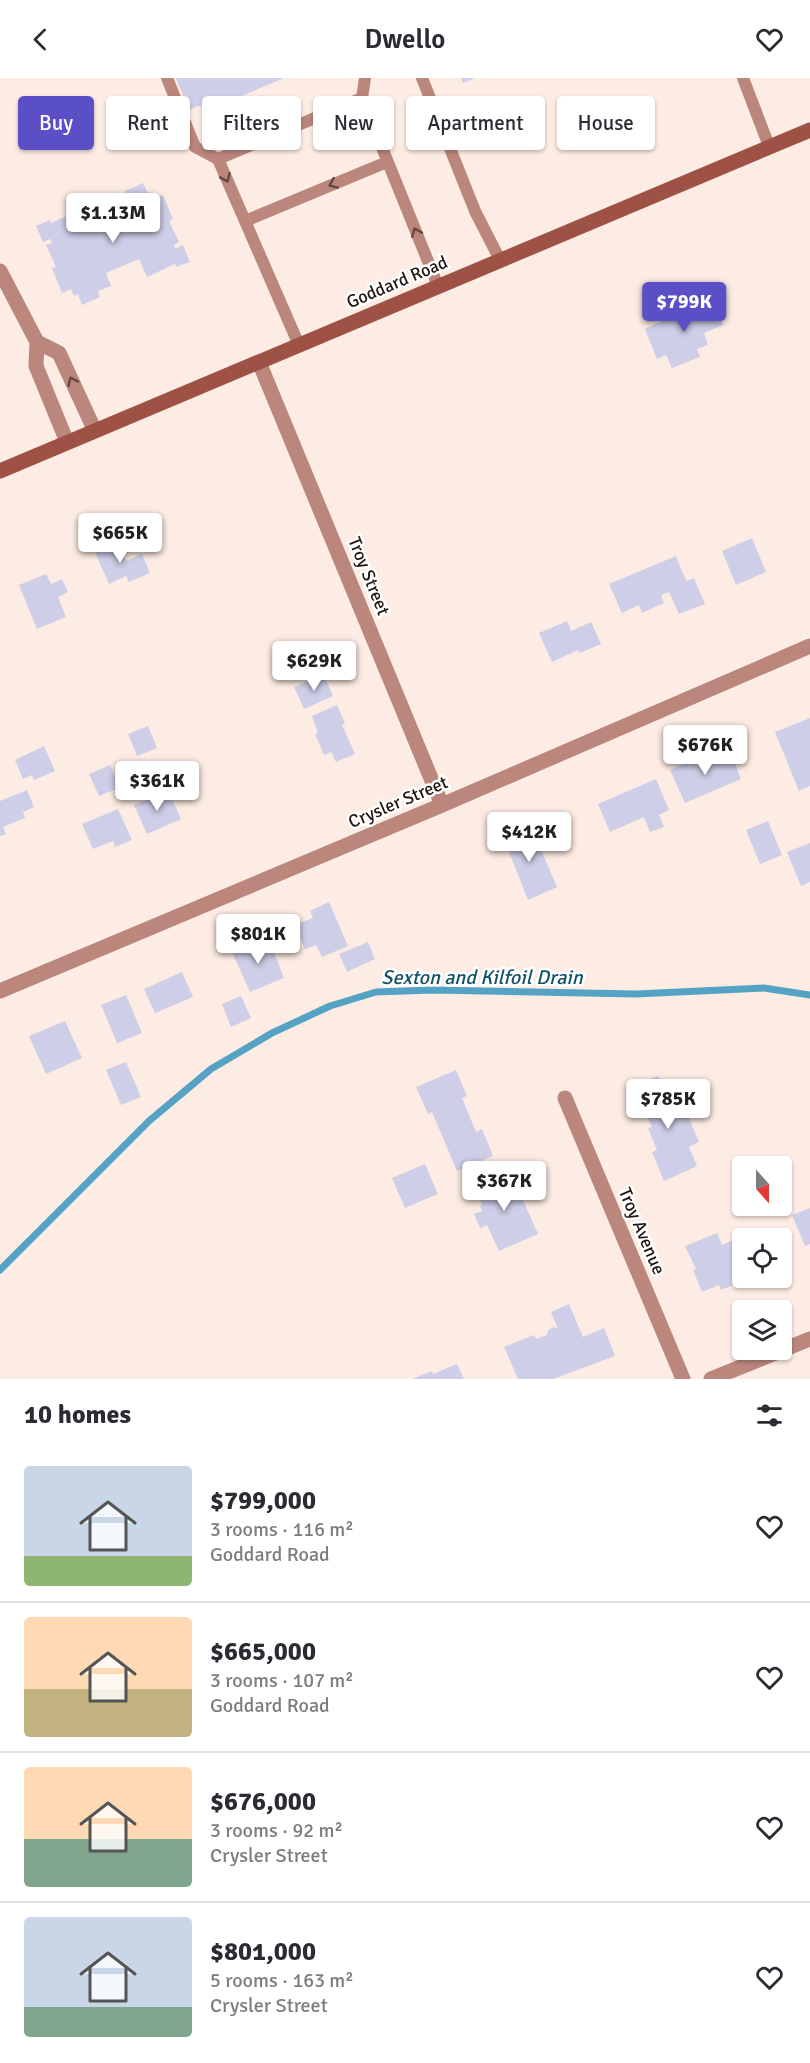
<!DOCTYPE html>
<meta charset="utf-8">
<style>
:root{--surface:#fff;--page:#f2f2f3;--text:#2b2b33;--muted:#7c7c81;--line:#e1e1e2;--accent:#5b4fc7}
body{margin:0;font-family:Signika,sans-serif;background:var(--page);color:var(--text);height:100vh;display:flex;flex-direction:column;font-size:22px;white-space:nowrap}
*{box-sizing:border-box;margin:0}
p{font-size:20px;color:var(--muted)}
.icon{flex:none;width:33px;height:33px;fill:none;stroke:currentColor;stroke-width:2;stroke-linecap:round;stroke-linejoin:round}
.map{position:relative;height:1301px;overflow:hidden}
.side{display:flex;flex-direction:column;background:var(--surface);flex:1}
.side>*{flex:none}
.top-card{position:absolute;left:18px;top:18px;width:774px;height:54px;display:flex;gap:12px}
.needle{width:39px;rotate:159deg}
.tools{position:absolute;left:732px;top:1078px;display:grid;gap:12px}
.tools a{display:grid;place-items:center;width:60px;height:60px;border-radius:6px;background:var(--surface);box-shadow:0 2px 4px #0004;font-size:30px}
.price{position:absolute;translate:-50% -51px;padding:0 14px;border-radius:6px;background:#fff;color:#222;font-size:20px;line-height:39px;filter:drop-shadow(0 2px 3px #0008)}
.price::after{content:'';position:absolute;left:50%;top:36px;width:18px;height:14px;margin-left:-9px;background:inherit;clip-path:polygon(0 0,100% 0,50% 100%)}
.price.current{background:var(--accent);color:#fff}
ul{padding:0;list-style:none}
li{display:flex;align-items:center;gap:18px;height:150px;padding:0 24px}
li+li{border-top:2px solid var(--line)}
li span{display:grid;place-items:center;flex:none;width:168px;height:120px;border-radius:6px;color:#555}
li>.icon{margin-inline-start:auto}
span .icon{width:72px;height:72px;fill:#fffc;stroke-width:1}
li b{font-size:26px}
h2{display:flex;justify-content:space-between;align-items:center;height:72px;padding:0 24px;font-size:26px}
.tag{padding:0 21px;border-radius:6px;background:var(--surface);box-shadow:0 2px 4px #0004;font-size:21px;line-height:54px}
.tag.current{background:var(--accent);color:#fff}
header{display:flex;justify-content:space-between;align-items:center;height:78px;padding:0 24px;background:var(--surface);font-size:27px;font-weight:600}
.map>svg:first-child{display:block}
</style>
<header><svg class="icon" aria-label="back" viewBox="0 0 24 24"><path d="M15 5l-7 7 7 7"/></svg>Dwello<svg class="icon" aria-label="heart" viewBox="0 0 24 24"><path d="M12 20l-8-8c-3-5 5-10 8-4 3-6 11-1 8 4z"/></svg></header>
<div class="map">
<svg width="810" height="1301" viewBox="0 0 810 1301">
<rect width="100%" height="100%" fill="#fdece3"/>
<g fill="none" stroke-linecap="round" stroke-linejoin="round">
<path stroke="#55a3c4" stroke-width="7" d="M0 1192 149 1043 211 991 272 955 330 928 376 914 432 912 636 916 764 910 810 917"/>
</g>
<path fill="#cecee8" d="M176 0H284L216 29 213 22 189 32Z
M461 0H475L463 5Z
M143 105 149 117 152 115 154 121 163 117 173 141 169 143 179 164 174 167 175 171 183 167 190 184 176 189 175 186 147 199 139 181 106 195 111 208 98 213 100 219 82 227 78 216 74 218 71 211 62 215 52 190 56 189 46 167 52 165 50 161 43 164 36 148 50 142 51 145 78 133 86 151 121 137 115 123 127 118 125 113Z
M711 220 723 247 704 255 708 267 697 271 700 279 672 290 666 277 657 281 645 251Z
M752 460 766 494 736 507 722 473Z
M118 462 126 483 142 476 150 495 129 504 126 498 109 506 94 472Z
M676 478 686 503 694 500 705 526 679 536 669 514 661 517 664 525 642 535 639 527 622 535 609 506Z
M46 496 51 506 62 501 68 514 58 519 66 539 37 551 19 507Z
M567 543 571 553 591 544 601 566 580 575 578 572 552 584 539 555Z
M324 597 333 618 304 631 294 609Z
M337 627 345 645 342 647 355 676 336 684 331 674 324 677 315 656 318 654 312 638Z
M810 640V708L799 713 775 654Z
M148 648 157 670 137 678 128 656Z
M44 668 55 693 34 702 32 697 23 701 15 682Z
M720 676 722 680 731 676 741 701 685 725 670 692 699 679 701 685Z
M110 687 119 710 99 718 89 696Z
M656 701 669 732 659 737 664 749 650 754 644 739 610 754 598 726Z
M27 712 34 729 23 734 25 740 3 749 6 756 0 758V723Z
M168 712 181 741 147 756 134 727Z
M118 731 132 762 115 769 113 763 93 771 82 746Z
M768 743 782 777 760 786 746 752Z
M520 748 524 756 533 753 557 809 528 822 502 756Z
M810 765V804L801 808 787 774Z
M329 824 348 868 322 879 316 867 305 871 295 847 313 840 310 833Z
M268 859 284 900 250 914 232 874Z
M368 864 375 881 347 894 339 876Z
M182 894 193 919 155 935 144 911Z
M126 917 142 955 117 965 101 927Z
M241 918 251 940 231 949 222 926Z
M65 943 82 980 46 996 29 958Z
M126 984 141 1019 121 1027 106 992Z
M456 992 467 1018 462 1020 476 1054 482 1051 493 1078 457 1093 432 1034 428 1036 416 1009Z
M658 998 674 1034 684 1029 699 1064 689 1069 697 1088 664 1103 652 1074 657 1072 648 1050 652 1049 634 1008Z
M425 1086 438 1116 405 1130 392 1100Z
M508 1093 516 1112 518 1111 538 1156 499 1173 487 1147 480 1150 474 1136 482 1133 480 1128 482 1127 474 1108Z
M810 1130V1166L805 1168 792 1137Z
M754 1154 757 1161H742V1200H750L721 1212 719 1207 702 1214 693 1192 696 1191 685 1168 717 1155 722 1167Z
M569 1226 583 1259 604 1250 615 1278 553 1301H518L504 1269 534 1257 536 1261 547 1257 548 1252 554 1249 558 1251 551 1234Z
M457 1286 464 1301H412L432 1293 433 1296Z"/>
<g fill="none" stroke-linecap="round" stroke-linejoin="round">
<path stroke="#bb867c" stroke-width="12" d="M167 0 195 69 218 81 299 267
M365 0 362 20 438 208
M422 0 475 133 500 182
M743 0 769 68
M218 81 362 20
M245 143 387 84"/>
<path stroke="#bb867c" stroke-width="15" d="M0 193 37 264 36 288 67 364
M37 264 59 275 95 353
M259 284 442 727
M0 913 442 727 810 568
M565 1020 683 1301
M711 1301 810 1261"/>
<path stroke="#9d5245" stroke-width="15" d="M0 393 810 52"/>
</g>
<defs><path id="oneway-chevron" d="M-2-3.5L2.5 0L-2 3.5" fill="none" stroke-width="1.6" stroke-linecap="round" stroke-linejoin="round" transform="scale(1.5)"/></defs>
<g stroke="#664841">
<use href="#oneway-chevron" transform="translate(226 100) rotate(66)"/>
<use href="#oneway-chevron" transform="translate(333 106) rotate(157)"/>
<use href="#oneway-chevron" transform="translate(416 154) rotate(-112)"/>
<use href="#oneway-chevron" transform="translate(72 303) rotate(-115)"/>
</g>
<g text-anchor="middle" stroke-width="5" stroke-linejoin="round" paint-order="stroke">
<g font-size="18" fill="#201611" stroke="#fff">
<text transform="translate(397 204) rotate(-23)" y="6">Goddard Road</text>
<text transform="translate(369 498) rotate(68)" y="6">Troy Street</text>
<text transform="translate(398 724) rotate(-23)" y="6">Crysler Street</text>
<text transform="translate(642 1153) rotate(67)" y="6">Troy Avenue</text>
</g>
<g font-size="20" font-style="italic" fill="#13536a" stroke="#fff">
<text x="482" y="906">Sexton and Kilfoil Drain</text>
</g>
</g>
</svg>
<div class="tools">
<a><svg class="needle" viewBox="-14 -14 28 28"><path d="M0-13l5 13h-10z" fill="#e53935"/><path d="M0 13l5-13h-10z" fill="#7c7c81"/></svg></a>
<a><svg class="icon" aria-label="locate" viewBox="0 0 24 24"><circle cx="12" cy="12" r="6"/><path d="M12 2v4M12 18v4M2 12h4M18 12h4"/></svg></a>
<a><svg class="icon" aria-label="layers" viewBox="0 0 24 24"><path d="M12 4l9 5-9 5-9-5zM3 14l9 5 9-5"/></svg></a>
</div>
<b class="price" style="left:113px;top:166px">$1.13M</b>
<b class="price current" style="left:684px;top:255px">$799K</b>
<b class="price" style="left:120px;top:486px">$665K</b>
<b class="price" style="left:314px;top:614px">$629K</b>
<b class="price" style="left:705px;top:698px">$676K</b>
<b class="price" style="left:157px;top:734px">$361K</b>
<b class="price" style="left:529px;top:785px">$412K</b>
<b class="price" style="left:258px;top:887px">$801K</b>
<b class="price" style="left:668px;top:1052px">$785K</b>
<b class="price" style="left:504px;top:1134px">$367K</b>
<div class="top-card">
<a class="tag current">Buy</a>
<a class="tag">Rent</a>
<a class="tag">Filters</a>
<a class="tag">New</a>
<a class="tag">Apartment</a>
<a class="tag">House</a>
</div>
</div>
<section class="side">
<h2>10 homes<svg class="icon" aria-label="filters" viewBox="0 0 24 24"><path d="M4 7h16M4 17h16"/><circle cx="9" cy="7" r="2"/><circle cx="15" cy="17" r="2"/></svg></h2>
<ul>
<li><span style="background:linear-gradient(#c9d6e8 75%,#8fb573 0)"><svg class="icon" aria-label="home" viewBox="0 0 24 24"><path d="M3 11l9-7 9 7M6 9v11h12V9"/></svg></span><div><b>$799,000</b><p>3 rooms · 116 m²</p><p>Goddard Road</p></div><svg class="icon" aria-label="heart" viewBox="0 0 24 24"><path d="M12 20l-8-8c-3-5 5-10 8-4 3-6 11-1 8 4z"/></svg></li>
<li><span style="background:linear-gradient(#ffd9b3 60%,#c2b280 0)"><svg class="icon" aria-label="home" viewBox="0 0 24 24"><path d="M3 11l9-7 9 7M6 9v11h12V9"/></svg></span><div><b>$665,000</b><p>3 rooms · 107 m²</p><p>Goddard Road</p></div><svg class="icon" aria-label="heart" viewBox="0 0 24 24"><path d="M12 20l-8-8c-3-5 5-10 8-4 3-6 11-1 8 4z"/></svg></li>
<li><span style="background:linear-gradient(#ffd9b3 60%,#7fa58c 0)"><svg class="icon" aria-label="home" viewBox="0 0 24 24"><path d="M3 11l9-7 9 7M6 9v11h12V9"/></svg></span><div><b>$676,000</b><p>3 rooms · 92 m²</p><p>Crysler Street</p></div><svg class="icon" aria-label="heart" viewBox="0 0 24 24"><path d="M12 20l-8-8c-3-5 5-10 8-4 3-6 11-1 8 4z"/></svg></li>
<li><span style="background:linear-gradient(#c9d6e8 75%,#7fa58c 0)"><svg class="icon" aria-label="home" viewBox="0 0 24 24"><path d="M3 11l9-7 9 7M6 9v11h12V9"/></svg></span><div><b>$801,000</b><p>5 rooms · 163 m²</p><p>Crysler Street</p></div><svg class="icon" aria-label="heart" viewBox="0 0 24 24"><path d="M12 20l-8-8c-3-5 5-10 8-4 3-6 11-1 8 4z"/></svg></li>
</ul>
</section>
